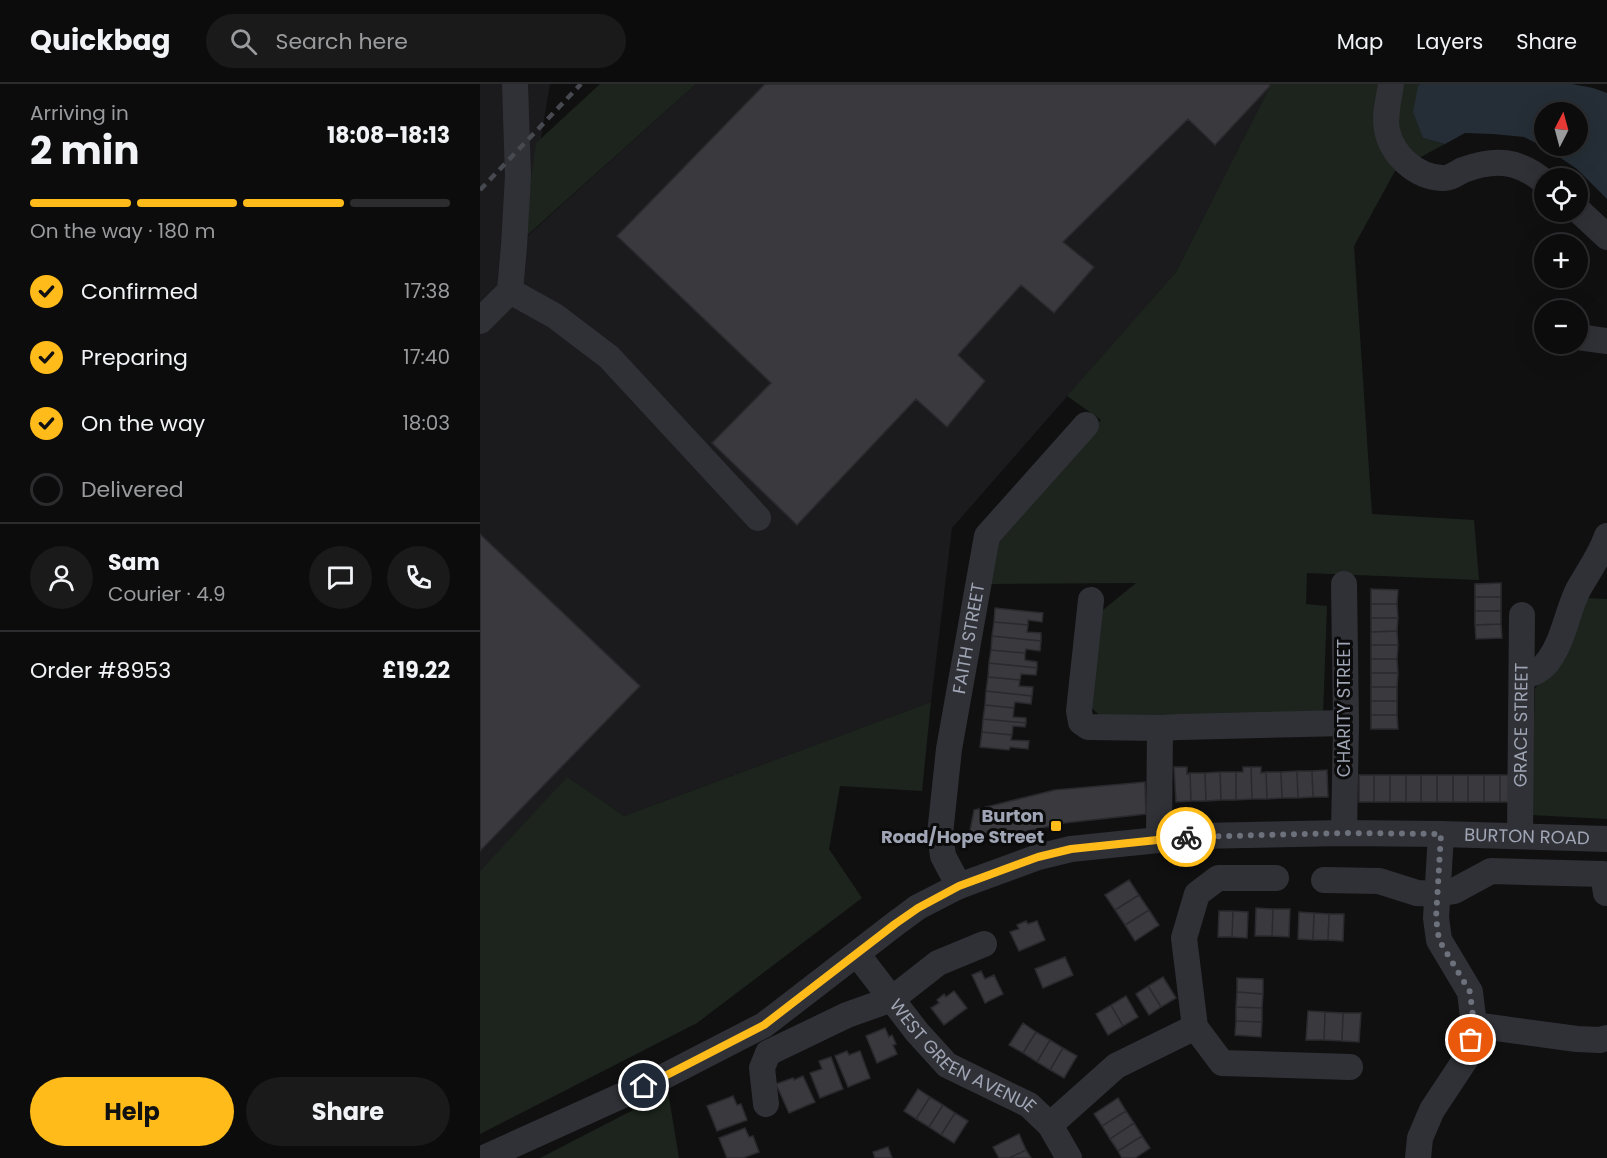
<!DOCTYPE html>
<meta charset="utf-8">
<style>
:root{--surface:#0c0c0d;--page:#1a1a1b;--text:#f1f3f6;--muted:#9a9b9d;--line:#2c2c2e;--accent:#ffbb1a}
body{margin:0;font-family:Poppins,sans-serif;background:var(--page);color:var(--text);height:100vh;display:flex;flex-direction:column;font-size:22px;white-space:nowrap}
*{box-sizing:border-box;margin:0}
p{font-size:20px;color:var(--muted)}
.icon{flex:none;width:33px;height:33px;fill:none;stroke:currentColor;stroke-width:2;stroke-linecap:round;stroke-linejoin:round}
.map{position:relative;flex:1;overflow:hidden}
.side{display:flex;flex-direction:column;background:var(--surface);width:480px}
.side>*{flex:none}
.needle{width:39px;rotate:6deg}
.fabs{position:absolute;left:1054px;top:18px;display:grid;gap:12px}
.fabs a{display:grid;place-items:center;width:54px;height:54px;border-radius:50%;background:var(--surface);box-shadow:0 6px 24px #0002,0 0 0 2px var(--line);font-size:30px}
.pin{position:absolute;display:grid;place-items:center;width:51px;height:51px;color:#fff;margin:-26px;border:3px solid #fff;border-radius:50%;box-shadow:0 2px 6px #0007}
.courier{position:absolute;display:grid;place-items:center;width:60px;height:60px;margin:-30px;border:4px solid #ffbb1a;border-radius:50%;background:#fff;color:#222;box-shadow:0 2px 8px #0007}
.head em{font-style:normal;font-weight:700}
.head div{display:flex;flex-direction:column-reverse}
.head{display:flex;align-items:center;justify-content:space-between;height:102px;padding:0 30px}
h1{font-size:39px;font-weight:700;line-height:45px}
.bar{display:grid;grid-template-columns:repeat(4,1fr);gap:9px 6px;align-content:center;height:72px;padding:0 30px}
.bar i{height:8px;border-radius:4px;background:var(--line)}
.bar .current{background:var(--accent)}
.bar p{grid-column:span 4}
.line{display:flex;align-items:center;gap:15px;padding:0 30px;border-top:2px solid var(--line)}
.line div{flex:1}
.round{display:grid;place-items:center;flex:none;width:63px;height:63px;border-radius:32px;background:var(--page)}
ol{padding:0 30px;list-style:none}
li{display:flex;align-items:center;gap:18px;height:66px}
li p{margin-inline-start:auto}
li .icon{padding:6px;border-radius:50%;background:var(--accent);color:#111;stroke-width:4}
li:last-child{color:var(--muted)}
li i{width:33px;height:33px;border:3px solid var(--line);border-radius:50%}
.primary-button{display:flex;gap:12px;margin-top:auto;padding:12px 30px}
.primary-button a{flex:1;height:69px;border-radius:36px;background:var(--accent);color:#111;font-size:24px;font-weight:700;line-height:69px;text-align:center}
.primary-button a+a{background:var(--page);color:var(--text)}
header{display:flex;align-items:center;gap:36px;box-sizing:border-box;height:84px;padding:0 30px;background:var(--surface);border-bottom:2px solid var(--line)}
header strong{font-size:28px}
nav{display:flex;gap:33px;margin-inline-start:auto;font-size:21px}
.search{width:420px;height:54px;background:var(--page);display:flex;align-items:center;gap:15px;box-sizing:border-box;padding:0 21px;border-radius:33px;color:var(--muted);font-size:22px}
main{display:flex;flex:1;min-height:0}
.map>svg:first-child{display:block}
.built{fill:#1b1b1e}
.green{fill:#1c241d}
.water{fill:#252e36;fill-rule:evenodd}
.building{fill:#39393e;stroke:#2a292d;stroke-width:1.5}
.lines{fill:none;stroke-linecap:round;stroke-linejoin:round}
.minor{stroke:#303136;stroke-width:26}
.rail{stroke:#474950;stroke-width:4.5;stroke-dasharray:8 6;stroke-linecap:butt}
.done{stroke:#6d717b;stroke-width:6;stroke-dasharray:0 10.8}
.route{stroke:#ffbb1a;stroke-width:8}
.poi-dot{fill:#ffbb1a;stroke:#0b0b0c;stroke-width:2}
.labels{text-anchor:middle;stroke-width:6;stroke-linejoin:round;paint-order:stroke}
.street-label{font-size:18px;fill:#9fa5b4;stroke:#0b0b0c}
.poi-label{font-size:18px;font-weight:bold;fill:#9fa5b4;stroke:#0b0b0c;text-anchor:end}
</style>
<header>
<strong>Quickbag</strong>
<div class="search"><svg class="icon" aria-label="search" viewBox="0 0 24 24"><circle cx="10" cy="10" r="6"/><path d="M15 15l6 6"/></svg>Search here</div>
<nav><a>Map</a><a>Layers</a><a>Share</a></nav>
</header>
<main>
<section class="side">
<div class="head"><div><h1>2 min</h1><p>Arriving in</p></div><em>18:08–18:13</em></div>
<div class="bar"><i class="current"></i><i class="current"></i><i class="current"></i><i></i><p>On the way · 180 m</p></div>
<ol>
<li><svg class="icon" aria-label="check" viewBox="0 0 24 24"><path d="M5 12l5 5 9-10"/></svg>Confirmed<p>17:38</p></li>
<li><svg class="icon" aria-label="check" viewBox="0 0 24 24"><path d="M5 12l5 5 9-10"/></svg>Preparing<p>17:40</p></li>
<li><svg class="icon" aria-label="check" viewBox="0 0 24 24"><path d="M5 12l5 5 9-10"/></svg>On the way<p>18:03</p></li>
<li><i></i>Delivered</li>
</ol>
<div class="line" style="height:108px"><a class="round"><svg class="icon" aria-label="person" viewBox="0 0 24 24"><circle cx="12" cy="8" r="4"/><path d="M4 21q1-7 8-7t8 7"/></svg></a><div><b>Sam</b><p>Courier · 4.9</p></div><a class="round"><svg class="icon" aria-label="chat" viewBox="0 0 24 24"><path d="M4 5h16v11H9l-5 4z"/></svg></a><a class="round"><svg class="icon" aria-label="phone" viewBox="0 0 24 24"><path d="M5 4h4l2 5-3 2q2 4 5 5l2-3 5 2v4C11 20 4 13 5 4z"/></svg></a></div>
<div class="line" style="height:78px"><div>Order #8953</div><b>£19.22</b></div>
<div class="primary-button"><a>Help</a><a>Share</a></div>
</section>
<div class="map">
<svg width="1127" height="1074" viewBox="0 0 1127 1074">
<rect width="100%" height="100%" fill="#101011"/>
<path class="built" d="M0,0H70L44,155L216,0H791L696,188L472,444L451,618L144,732L87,694L0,787Z"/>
<path class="green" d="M120,0H216L43,155L56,59Z
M791,0H940L938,3L943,54L965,60L915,87L874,162L892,430L994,436L999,496L827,489L826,520L847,522L843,632L622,634L609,621L618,530L656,499L510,500L516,453L621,336L587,312L696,188Z
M1107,514L1127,515V735L1051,731L1055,605Z
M451,618L442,707L360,702L349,765L382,814L217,939L0,1050V787L87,693L144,732Z
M188,1008L199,1074H60Z"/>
<path class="water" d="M940,0H1092L1113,4L1127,9V115L1097,85L1066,64L1044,53L1013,50L985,49L965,60L943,54L933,28L938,2ZM1065,28H1098V62H1065Z"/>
<path class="building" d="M285,0H789L790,2L735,61L708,35L583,158L614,183L574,229L541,201L478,271L505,297L467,343L436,315L317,441L232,359L291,299L137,152Z
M0,450L160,602L0,767Z
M1021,499V513H995V500Z
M891,505L918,506L917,520H891Z
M995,513H1021V527H995Z
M891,520H917L918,534H891Z
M515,524L563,529L562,538L548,536V541L514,538Z
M995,527H1021V540L995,541Z
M891,534H918L917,547L891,548Z
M514,538L548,541L547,548L561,549V557L512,552Z
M1021,540L1022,554L996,555L995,541Z
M917,547L918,561H891V548Z
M512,552L561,557L560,567L546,565L545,569L511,566Z
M891,561H918L917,575H891Z
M511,566L545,569V576L557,578V584L509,579Z
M891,575H917L918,589H891Z
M509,579L557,584L556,591L541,590L540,596L508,593Z
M891,589H918L917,603H891Z
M508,593L540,596L539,602L553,603L552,612L506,607Z
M891,603H917V617H891Z
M506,607L552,612L551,620L535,618L534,624L505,621Z
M891,617H917V631H891Z
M505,621L534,624L533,633L546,634V639L503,635Z
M891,631H917L918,645H891Z
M503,635L546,639L545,643L533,642L532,651L502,648Z
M502,648L532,651L531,656L549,657L548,665L530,663L529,666L500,663Z
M694,683H707V690L710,689L711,717L696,718Z
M763,683H771L772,715L756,716V688H763Z
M771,683H781V689L786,688L787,715H772Z
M847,686L848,713H833L832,687Z
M817,687H832L833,713L818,714Z
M817,687L818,714H802L801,688Z
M740,688H756V716H741Z
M740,688L741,716L726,717L725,689Z
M786,688H801L802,714L787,715Z
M710,689H725L726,717H711Z
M879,691H894V718H879Z
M894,691H910V718H894Z
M910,691H926V718H910Z
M926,691H941V718H926Z
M941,691H957V718H941Z
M957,691H973V718H957Z
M973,691H988V718H973Z
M988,691H1004V718H988Z
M1004,691H1020V718H1004Z
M1020,691H1035V718H1020Z
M665,698L666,730L584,739L494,759L489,752L494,726L575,706Z
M649,796L659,811L635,826L625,811Z
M659,811L669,826L645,841L635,826Z
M776,824L793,825L792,852H775Z
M793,825H810L809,853L792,852Z
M669,826L679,841L655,857L645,841Z
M739,827H753L752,853H738Z
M753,827L768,828L767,854L752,853Z
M819,828L834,829L833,856L818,855Z
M834,829L849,830L848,856H833Z
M849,830H864L863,857L848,856Z
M546,837L548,840L557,837L565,856L539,867L530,848L539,845L537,841Z
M585,873L593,891L563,904L555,885Z
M501,887L505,895L514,891L523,910L505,919L492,891Z
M683,893L696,914L681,923L668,902Z
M757,894L783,895V910L757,908Z
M668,902L681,923L669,931L656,910Z
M474,907L487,924L464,941L451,924L459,919L457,916L464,910L466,913Z
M757,908L783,910L782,924L756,923Z
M646,912L658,933L643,942L631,921Z
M631,921L643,942L628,951L616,930Z
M756,923L782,924V938L756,937Z
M828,927L845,928L844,956H826Z
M845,928L863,929L862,957L844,956Z
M863,929H881L879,958L862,957Z
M756,937L782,938L781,953L755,951Z
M543,939L556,948L543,969L529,961Z
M405,944L409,953L412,951L416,960L413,961L417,970L397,979L386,952Z
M556,948L570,956L557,978L543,969Z
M570,956L583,964L570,986L557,978Z
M583,964L597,972L584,994L570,986Z
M367,967L369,971L380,967L390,994L368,1003L355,972Z
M351,973L363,1005L340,1014L330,989L342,985L339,977Z
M323,992L335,1018L309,1029L296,1000L313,994L314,996Z
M438,1005L450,1013L436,1035L424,1027Z
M253,1012L257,1021L261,1020L267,1036L237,1047L227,1022Z
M450,1013L463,1021L449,1043L436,1035Z
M638,1014L646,1027L622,1042L614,1030Z
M463,1021L475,1029L461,1051L449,1043Z
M646,1027L654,1039L630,1055L622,1042Z
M475,1029L488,1037L474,1059L461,1051Z
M654,1039L662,1052L638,1067L630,1055Z
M265,1044L269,1053L273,1052L279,1068L263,1074H247L239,1054Z
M539,1050L546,1066L529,1074H519L513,1063Z
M662,1052L670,1064L655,1074H642L638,1067Z
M408,1063L412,1074H395L393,1068Z
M546,1066L551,1074H529Z"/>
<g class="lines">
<g class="minor">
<path d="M911,0C909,15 904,31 907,46C912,71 936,93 962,94C969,95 977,89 983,86C1016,74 1038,76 1065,98"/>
<path d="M1098,126L1127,153"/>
<path d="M30,207L75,232L129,273L278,434"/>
<path d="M0,237L30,207L34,162L38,92L35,0"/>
<path d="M1098,253L1127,257"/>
<path d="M611,516L599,627L601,638L608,643L680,644L700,643L866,639"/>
<path d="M1042,592C1054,590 1062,586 1069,576C1084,555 1087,528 1098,506C1108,488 1120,472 1127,452"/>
<path d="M864,749L866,639L864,500"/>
<path id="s1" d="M1040,752L1042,531"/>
<path d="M679,755L680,644"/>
<path d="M796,794H738L717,810L704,854L715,943L742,979L870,983"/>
<path d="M844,796L899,797L937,809L957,810L974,807L1011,787L1123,790L1126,809"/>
<path id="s2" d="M479,802L463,772L460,750L469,665L507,452L606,341"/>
<path id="s3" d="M377,870L437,948L467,981L549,1021L570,1041L589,1074"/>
<path d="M994,941L1097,955L1120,956L1127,954"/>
<path d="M286,1020L282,984L288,969L367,931L412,915L458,879L504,860"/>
<path d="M570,1041L636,982L715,943"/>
<path id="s4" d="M4,1074L183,993L284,941L415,840L438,823L479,802L558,773L591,765L717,752L864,749L961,750L1127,755"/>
<path d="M938,1074L940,1054L952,1026L989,970L994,941L990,908L959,856L956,834L961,750"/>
</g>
<path class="rail" d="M0,106L101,0"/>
</g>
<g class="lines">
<path class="done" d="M706,753L864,749L961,750L956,834L959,856L990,908L994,941L991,956"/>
<path class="route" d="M164,1002L183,993L284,941L415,840L438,824L479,802L558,773L591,765L706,753"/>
</g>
<rect class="poi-dot" x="570" y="736" width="12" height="12" rx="3"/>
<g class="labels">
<g class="street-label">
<text dy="6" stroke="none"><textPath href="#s2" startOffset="254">FAITH STREET</textPath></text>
<text transform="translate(864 624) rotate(-90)" y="6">CHARITY STREET</text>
<text dy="6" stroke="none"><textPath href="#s1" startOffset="111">GRACE STREET</textPath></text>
<text dy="6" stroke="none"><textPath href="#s4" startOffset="1125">BURTON ROAD</textPath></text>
<text dy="6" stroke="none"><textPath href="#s3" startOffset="150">WEST GREEN AVENUE</textPath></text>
</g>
<g class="poi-label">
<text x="564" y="738">Burton<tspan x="564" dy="21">Road/Hope Street</tspan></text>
</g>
</g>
</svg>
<div class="fabs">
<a><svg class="needle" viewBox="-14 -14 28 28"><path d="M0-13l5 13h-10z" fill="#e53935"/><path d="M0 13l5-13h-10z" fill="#9a9b9d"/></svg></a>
<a><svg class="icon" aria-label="locate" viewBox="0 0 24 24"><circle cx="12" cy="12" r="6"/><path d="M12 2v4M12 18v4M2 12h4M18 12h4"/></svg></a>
<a>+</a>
<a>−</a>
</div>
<div class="pin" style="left:991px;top:956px;background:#ea580c"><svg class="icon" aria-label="bag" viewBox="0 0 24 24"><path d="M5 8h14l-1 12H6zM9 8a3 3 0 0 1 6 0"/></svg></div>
<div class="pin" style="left:164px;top:1002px;background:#1f2937"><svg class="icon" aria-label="home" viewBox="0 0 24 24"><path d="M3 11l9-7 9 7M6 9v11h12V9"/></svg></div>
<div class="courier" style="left:706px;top:753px"><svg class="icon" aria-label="bike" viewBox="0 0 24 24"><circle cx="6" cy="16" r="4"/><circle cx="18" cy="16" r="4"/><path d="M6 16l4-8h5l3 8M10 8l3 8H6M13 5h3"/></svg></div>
</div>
</main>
